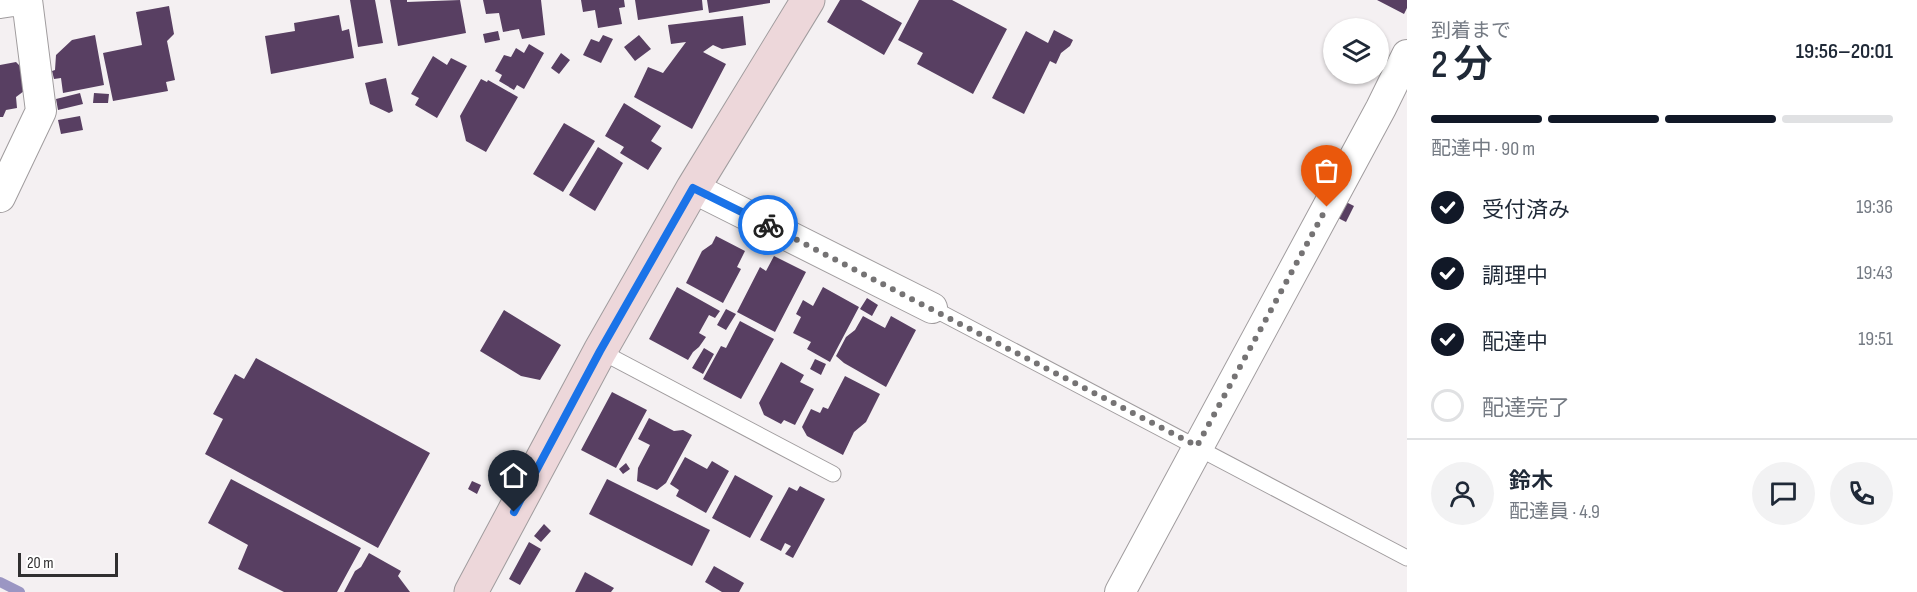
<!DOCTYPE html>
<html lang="ja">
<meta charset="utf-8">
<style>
:root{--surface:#fff;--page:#f2f2f3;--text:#1f2937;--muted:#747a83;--line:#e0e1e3;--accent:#111827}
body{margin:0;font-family:"Sofia Sans Condensed","Noto Sans JP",sans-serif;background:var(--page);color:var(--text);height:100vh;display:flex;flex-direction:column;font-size:22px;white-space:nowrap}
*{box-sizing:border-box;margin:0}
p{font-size:20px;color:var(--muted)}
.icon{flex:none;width:33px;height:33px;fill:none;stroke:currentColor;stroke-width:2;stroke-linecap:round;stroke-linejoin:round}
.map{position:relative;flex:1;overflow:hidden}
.side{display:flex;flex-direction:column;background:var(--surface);width:510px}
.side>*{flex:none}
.fabs{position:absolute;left:1323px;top:18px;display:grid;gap:12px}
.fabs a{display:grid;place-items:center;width:66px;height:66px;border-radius:50%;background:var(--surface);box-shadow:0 2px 4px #0004;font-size:30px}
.scale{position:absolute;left:18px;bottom:15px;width:100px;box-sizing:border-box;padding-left:6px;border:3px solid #302f30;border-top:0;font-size:16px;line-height:21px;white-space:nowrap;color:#302f30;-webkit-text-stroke:4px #fff;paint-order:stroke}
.pin{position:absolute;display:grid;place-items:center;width:51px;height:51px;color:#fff;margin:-62px -26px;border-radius:50% 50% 50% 0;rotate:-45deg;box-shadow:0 0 6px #0007}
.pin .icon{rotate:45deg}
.courier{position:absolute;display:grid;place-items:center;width:60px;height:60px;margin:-30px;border:4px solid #1a73e8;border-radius:50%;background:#fff;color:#222;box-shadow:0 2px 8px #0007}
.head em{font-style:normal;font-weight:600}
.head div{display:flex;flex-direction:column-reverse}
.head{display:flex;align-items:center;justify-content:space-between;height:102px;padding:0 24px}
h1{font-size:39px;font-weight:600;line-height:45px}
.bar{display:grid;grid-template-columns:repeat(4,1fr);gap:9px 6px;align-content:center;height:72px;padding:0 24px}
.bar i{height:8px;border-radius:4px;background:var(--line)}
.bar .active{background:var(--accent)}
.bar p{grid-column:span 4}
.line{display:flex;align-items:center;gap:15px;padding:0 24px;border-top:2px solid var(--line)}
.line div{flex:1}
.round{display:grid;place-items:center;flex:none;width:63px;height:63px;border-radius:32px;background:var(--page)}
ol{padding:0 24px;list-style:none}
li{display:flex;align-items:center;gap:18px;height:66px}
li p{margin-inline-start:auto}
li .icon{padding:6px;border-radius:50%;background:var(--accent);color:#fff;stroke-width:4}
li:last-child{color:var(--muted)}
li i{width:33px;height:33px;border:3px solid var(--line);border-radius:50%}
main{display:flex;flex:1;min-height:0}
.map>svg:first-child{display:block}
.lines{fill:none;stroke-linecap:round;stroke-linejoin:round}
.stream{stroke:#9b96c3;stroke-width:10}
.building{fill:#583f62}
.lane-casing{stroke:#a09c9e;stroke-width:17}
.street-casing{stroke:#a09c9e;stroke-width:32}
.secondary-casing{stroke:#a09c9e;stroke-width:35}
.lane{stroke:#fff;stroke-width:15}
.street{stroke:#fff;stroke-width:30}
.secondary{stroke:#edd7da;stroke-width:33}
.done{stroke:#757374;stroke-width:6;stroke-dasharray:0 10.8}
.route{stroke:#1a73e8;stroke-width:8}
</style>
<main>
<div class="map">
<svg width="1407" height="592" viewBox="0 0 1407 592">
<rect width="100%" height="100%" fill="#f4f0f2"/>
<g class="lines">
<path class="stream" d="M0,582L20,592"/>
</g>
<path class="building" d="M350,0H375L383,43L358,47Z
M390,0H407V2L460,0L466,33L398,46Z
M483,0H541L545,35L522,39L519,29L503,32L499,13L486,14Z
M581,0H624L625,7L619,8L622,24L598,28L595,10L583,12Z
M635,0H702L703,10L638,20Z
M707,0H770V3L709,13Z
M840,0H861L902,23L884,55L827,22Z
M919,0H952L1007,29L973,94L917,64L923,53L898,40Z
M1377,0H1407V8L1404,14Z
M169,6L174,34L167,41L175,80L166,82L168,91L113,101L103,53L142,45L136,12Z
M339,15L342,31L349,29L354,58L271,74L265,36L295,31L294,23Z
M743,16L746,45L722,49L713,45L703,52L726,64L692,129L634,97L648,67L663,73L686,42L671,44L668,25Z
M1054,30L1073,40L1070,46L1061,53L1056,64L1050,61L1024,114L992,98L1026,31L1048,43Z
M498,31L500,40L485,43L483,34Z
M95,35L104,85L63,93L61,78L54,79L52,71L55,70L56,55L72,40Z
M603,35L613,39L601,63L583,55L591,39L599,42Z
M639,35L651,49L635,61L624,47Z
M529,44L544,53L524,89L517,85L514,90L499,81L502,75L495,71L504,55L511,57L516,48L524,53Z
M561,53L570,60L559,74L551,68Z
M433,56L447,65L451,58L467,66L437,118L415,105L419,98L411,94Z
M16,62L22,68L24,91L16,97L17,108L6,110L3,117H0V65Z
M386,78L393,111L389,113L370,104L365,83Z
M481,79L487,82L488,80L518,97L486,152L466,141L460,116Z
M80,93L83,104L58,110L56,99Z
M94,93L109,94L108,103H93Z
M624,103L661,126L651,141L662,148L648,170L620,153L624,147L605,136Z
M80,116L83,130L61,134L58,120Z
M564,123L595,141L563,192L533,174Z
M598,147L623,163L595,211L569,195Z
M1338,198L1354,206L1346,222L1330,214Z
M716,236L745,251L737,267L741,269L723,303L686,283L702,251L712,244Z
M774,256L806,272L775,332L737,312L760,267L766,271Z
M677,287L720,311L715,318L709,315L699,333L706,337L699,347L693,352L688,360L649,339Z
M823,287L859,307L830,362L807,349L811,342L793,333L801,317L796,314L803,300L813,306Z
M867,298L878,305L872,316L860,309Z
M726,309L736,314L726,330L717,325Z
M504,310L561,345L540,380L521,376L480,351Z
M863,316L885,328L891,316L916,330L886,387L844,363L836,356L846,337L855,330Z
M740,321L774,339L741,399L703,379L721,346L726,348Z
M704,348L714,354L703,374L692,368Z
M256,358L430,453L378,548L205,454L223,419L213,414L235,374L244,379Z
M815,359L826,364L821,375L810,369Z
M781,362L804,375L800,382L814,389L795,425L784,420L781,424L764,415L759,403Z
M845,376L880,394L866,422L854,432L843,455L807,436L802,427L811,409L820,413L823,407L828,409Z
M612,392L647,410L616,468L581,450Z
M649,418L674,431L683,430L692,435L666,483L657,490L637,481L638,468L650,445L638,439Z
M685,457L707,469L712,461L729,471L706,513L676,496L679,490L670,484Z
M626,463L630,469L623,474L619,469Z
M735,475L773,496L750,538L712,518Z
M231,479L361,548L337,592H284L238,569L248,545L208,523Z
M607,479L710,530L692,566L589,514Z
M472,481L481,485L477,494L468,489Z
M800,486L825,499L793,558L785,554L791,546L785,543L781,551L760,540L789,487L797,491Z
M544,524L551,531L541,542L534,536Z
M529,542L541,549L520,585L509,579Z
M369,553L401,571L398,576L410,592H344L355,571L361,567Z
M714,566L744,583L739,592H722L705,582Z
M585,572L614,588L611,592H575Z"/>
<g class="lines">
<g class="lane-casing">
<path id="lane" d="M932,308L1407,558
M600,351L833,474"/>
</g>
<g class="street-casing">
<path id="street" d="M0,3L20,0
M693,188L932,308
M0,197L41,111L27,0
M1120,592L1381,108L1407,55"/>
</g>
<g class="secondary-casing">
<path id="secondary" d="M471,592L600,351L693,188L808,0"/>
</g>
<use href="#lane" class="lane"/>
<use href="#street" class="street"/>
<use href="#secondary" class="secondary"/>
</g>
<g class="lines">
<path class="done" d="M768,225L1197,446L1327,207"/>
<path class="route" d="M514,512L600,351L693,188L768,225"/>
</g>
</svg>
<div class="fabs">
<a><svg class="icon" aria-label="layers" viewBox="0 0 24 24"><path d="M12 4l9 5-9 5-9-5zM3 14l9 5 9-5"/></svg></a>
</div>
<div class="scale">20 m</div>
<div class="pin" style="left:1327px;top:207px;background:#ea580c"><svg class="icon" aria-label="bag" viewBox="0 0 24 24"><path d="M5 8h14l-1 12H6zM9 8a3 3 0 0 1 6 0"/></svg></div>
<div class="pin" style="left:514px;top:512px;background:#1f2937"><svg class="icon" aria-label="home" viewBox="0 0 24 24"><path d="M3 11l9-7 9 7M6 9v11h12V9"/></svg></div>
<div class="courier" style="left:768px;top:225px"><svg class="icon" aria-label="bike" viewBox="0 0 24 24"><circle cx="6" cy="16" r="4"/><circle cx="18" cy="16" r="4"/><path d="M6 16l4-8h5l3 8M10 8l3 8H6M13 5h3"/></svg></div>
</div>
<section class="side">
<div class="head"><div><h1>2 分</h1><p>到着まで</p></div><em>19:56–20:01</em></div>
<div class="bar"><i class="active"></i><i class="active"></i><i class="active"></i><i></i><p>配達中 · 90 m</p></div>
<ol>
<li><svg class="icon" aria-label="check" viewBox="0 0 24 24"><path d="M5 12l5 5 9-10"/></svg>受付済み<p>19:36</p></li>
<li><svg class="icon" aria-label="check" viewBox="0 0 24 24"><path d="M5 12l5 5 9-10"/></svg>調理中<p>19:43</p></li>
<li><svg class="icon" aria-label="check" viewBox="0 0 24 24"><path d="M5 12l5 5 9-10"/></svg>配達中<p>19:51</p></li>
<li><i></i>配達完了</li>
</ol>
<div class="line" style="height:108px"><a class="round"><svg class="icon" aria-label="person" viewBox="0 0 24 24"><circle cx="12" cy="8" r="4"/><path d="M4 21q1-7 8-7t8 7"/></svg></a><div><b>鈴木</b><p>配達員 · 4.9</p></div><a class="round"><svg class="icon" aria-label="chat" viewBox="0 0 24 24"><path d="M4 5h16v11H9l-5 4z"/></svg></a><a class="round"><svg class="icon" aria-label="phone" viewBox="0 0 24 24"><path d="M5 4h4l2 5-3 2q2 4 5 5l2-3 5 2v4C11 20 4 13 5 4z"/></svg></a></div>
</section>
</main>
